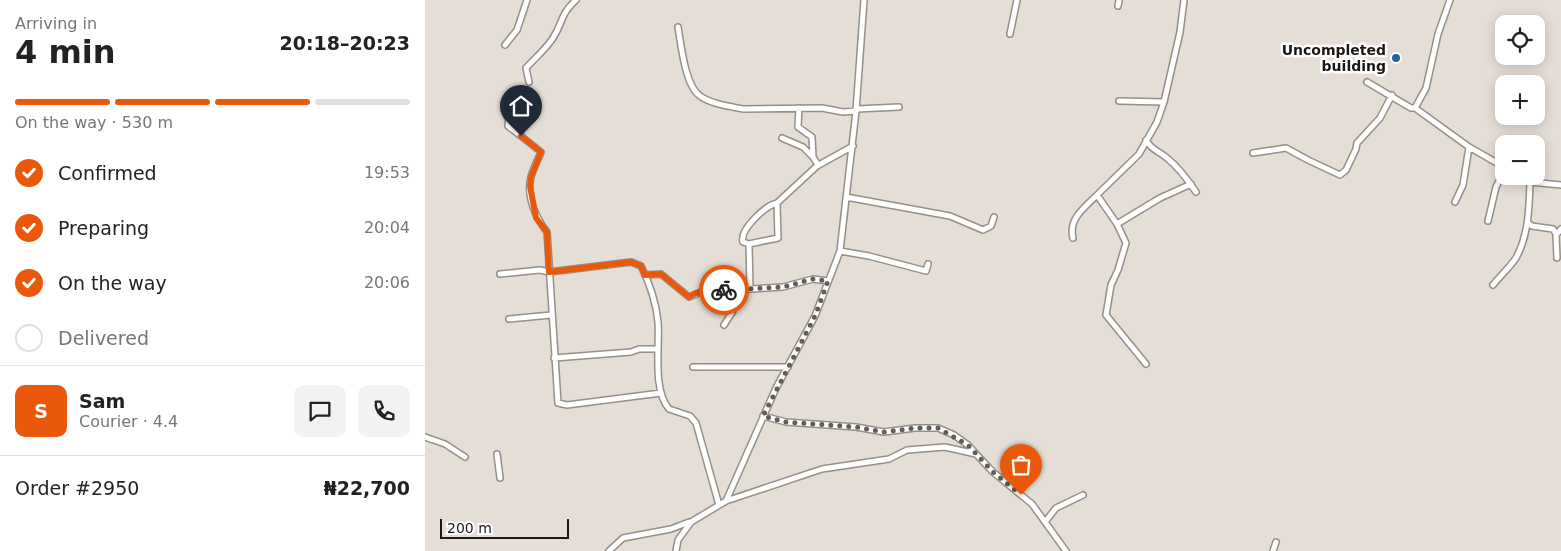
<!DOCTYPE html>
<meta charset="utf-8">
<style>
:root{--surface:#fff;--page:#f2f2f2;--text:#222;--muted:#767676;--line:#e0e0e0;--accent:#ea580c}
body{margin:0;font-family:"DejaVu Sans",sans-serif;background:var(--page);color:var(--text);height:100vh;display:flex;flex-direction:column;font-size:19px;white-space:nowrap}
*{box-sizing:border-box;margin:0}
p{font-size:16px;color:var(--muted)}
.icon{flex:none;width:28px;height:28px;fill:none;stroke:currentColor;stroke-width:2;stroke-linecap:round;stroke-linejoin:round}
.map{position:relative;flex:1;overflow:hidden}
.sheet{display:flex;flex-direction:column;background:var(--surface);width:425px}
.sheet>*{flex:none}
.buttons{position:absolute;left:1070px;top:15px;display:grid;gap:10px}
.buttons a{display:grid;place-items:center;width:50px;height:50px;border-radius:10px;background:var(--surface);box-shadow:0 2px 12px #0003;font-size:25px}
.scale{position:absolute;left:15px;bottom:12px;width:129px;box-sizing:border-box;padding-left:5px;border:2px solid #1a1715;border-top:0;font-size:14px;line-height:18px;white-space:nowrap;color:#1a1715;-webkit-text-stroke:4px #fff;paint-order:stroke}
.pin{position:absolute;display:grid;place-items:center;width:42px;height:42px;color:#fff;margin:-51px -21px;border-radius:50% 50% 50% 0;rotate:-45deg;box-shadow:0 0 5px #0007}
.pin .icon{rotate:45deg}
.courier{position:absolute;display:grid;place-items:center;width:50px;height:50px;margin:-25px;border:4px solid #ea580c;border-radius:50%;background:#fff;color:#222;box-shadow:0 1px 6px #0007}
.head em{font-style:normal;font-weight:700}
.head div{display:flex;flex-direction:column-reverse}
.head{display:flex;align-items:center;justify-content:space-between;height:85px;padding:0 15px}
h1{font-size:32px;font-weight:700;line-height:38px}
.bar{display:grid;grid-template-columns:repeat(4,1fr);gap:8px 5px;align-content:center;height:60px;padding:0 15px}
.bar i{height:6px;border-radius:4px;background:var(--line)}
.bar .on{background:var(--accent)}
.bar p{grid-column:span 4}
.line{display:flex;align-items:center;gap:12px;padding:0 15px;border-top:1px solid var(--line)}
.line div{flex:1}
.round{display:grid;place-items:center;flex:none;width:52px;height:52px;border-radius:10px;background:var(--page)}
ol{padding:0 15px;list-style:none}
li{display:flex;align-items:center;gap:15px;height:55px}
li p{margin-inline-start:auto}
li .icon{padding:5px;border-radius:50%;background:var(--accent);color:#fff;stroke-width:4}
li:last-child{color:var(--muted)}
li i{width:28px;height:28px;border:2px solid var(--line);border-radius:50%}
main{display:flex;flex:1;min-height:0}
.map>svg:first-child{display:block}
.lines{fill:none;stroke-linecap:round;stroke-linejoin:round}
.minor-casing{stroke:#958f87;stroke-width:8}
.minor{stroke:#fff;stroke-width:5}
.done{stroke:#615d59;stroke-width:5;stroke-dasharray:0 9}
.route{stroke:#ea580c;stroke-width:6}
.poi-dot{fill:#28639a;stroke:#fff;stroke-width:2}
.labels{text-anchor:middle;stroke-width:5;stroke-linejoin:round;paint-order:stroke}
.poi-label{font-size:14px;font-weight:bold;fill:#1a1715;stroke:#fff;text-anchor:end}
</style>
<main>
<section class="sheet">
<div class="head"><div><h1>4 min</h1><p>Arriving in</p></div><em>20:18–20:23</em></div>
<div class="bar"><i class="on"></i><i class="on"></i><i class="on"></i><i></i><p>On the way · 530 m</p></div>
<ol>
<li><svg class="icon" aria-label="check" viewBox="0 0 24 24"><path d="M5 12l5 5 9-10"/></svg>Confirmed<p>19:53</p></li>
<li><svg class="icon" aria-label="check" viewBox="0 0 24 24"><path d="M5 12l5 5 9-10"/></svg>Preparing<p>20:04</p></li>
<li><svg class="icon" aria-label="check" viewBox="0 0 24 24"><path d="M5 12l5 5 9-10"/></svg>On the way<p>20:06</p></li>
<li><i></i>Delivered</li>
</ol>
<div class="line" style="height:90px"><b class="round" style="background:var(--accent);color:#fff">S</b><div><b>Sam</b><p>Courier · 4.4</p></div><a class="round"><svg class="icon" aria-label="chat" viewBox="0 0 24 24"><path d="M4 5h16v11H9l-5 4z"/></svg></a><a class="round"><svg class="icon" aria-label="phone" viewBox="0 0 24 24"><path d="M5 4h4l2 5-3 2q2 4 5 5l2-3 5 2v4C11 20 4 13 5 4z"/></svg></a></div>
<div class="line" style="height:65px"><div>Order #2950</div><b>₦22,700</b></div>
</section>
<div class="map">
<svg width="1136" height="551" viewBox="0 0 1136 551">
<rect width="100%" height="100%" fill="#e5ded6"/>
<g class="lines">
<g class="minor-casing">
<path id="minor" d="M1025,0L1013,34L1001,88L990,108L1044,147L1079,167
M693,6L694,0
M253,27C256,44 260,86 275,96C286,104 306,107 319,109L397,108L418,112L431,111
M585,34L592,0
M80,45L92,30L102,0
M104,82L101,68C110,58 121,49 128,38C139,21 134,16 151,0
M942,82L986,108H990
M86,100L83,126L96,136
M694,101L739,102
M374,108L373,127L387,137L388,157L393,165
M431,108L432,109L474,107
M111,114L89,103L96,136L116,152C113,160 108,169 106,177C101,197 111,218 122,232L133,403L142,405L236,393
M357,138L378,147L388,157
M721,140C726,150 734,151 742,158C753,167 763,180 771,192
M828,153L861,148L883,160L915,175L921,170L931,149L932,143L955,118L967,95
M1094,176L1105,182L1136,185
M421,197L525,216L558,230L566,226L569,217
M1030,202L1038,185L1044,147
M1063,221L1071,187L1079,171
M1103,223L1107,226L1128,229L1131,234
M692,224L735,198L766,184
M648,238C643,219 660,207 672,195
M324,244L353,238L352,203
M415,251L444,256L501,271L503,264
M1132,258L1131,235L1136,229
M75,274L115,270L124,272L206,262L216,266C225,284 231,302 233,322C235,346 227,389 244,409L265,416L271,423L294,505
M220,275L236,274L264,297L276,292L358,287L388,279L403,281
M1068,285C1075,276 1085,267 1091,258C1104,234 1104,208 1105,182
M325,288L324,244L318,242C314,230 341,205 352,203L392,166L428,146
M84,319L126,315
M299,325L308,311L303,290
M129,358L206,352L214,349H232
M721,364L681,315L686,285L693,270L701,243L692,224L672,195L714,154L732,122L739,102L755,32L759,0
M268,367H363
M338,416L361,422L431,427L459,432L490,428H513L529,435L543,445L551,454
M0,437L20,444L40,457
M72,454L75,478
M301,501L397,469L464,459L482,450L520,447L551,454L568,472L607,504L641,551
M620,522L631,508L658,495
M184,551L198,538L246,529L264,522
M251,551L253,540L266,522L301,501L351,388L390,316L415,251L431,111L439,0
M848,551L851,542"/>
</g>
<use href="#minor" class="minor"/>
</g>
<g class="lines">
<path class="done" d="M299,290L358,287L388,279L403,281L390,316L338,416L360,422L431,427L459,432L490,428H513L543,445L568,472L596,495"/>
<path class="route" d="M96,136L116,152L106,177L105,186L111,218L122,232L124,272L206,262L216,266L220,275L236,274L264,297L271,293L299,290"/>
</g>
<circle class="poi-dot" cx="971" cy="58" r="5"/>
<g class="labels">
<g class="poi-label">
<text x="961" y="55">Uncompleted<tspan x="961" dy="16">building</tspan></text>
</g>
</g>
</svg>
<div class="buttons">
<a><svg class="icon" aria-label="locate" viewBox="0 0 24 24"><circle cx="12" cy="12" r="6"/><path d="M12 2v4M12 18v4M2 12h4M18 12h4"/></svg></a>
<a>+</a>
<a>−</a>
</div>
<div class="scale">200 m</div>
<div class="pin" style="left:596px;top:495px;background:#ea580c"><svg class="icon" aria-label="bag" viewBox="0 0 24 24"><path d="M5 8h14l-1 12H6zM9 8a3 3 0 0 1 6 0"/></svg></div>
<div class="pin" style="left:96px;top:136px;background:#1f2937"><svg class="icon" aria-label="home" viewBox="0 0 24 24"><path d="M3 11l9-7 9 7M6 9v11h12V9"/></svg></div>
<div class="courier" style="left:299px;top:290px"><svg class="icon" aria-label="bike" viewBox="0 0 24 24"><circle cx="6" cy="16" r="4"/><circle cx="18" cy="16" r="4"/><path d="M6 16l4-8h5l3 8M10 8l3 8H6M13 5h3"/></svg></div>
</div>
</main>
